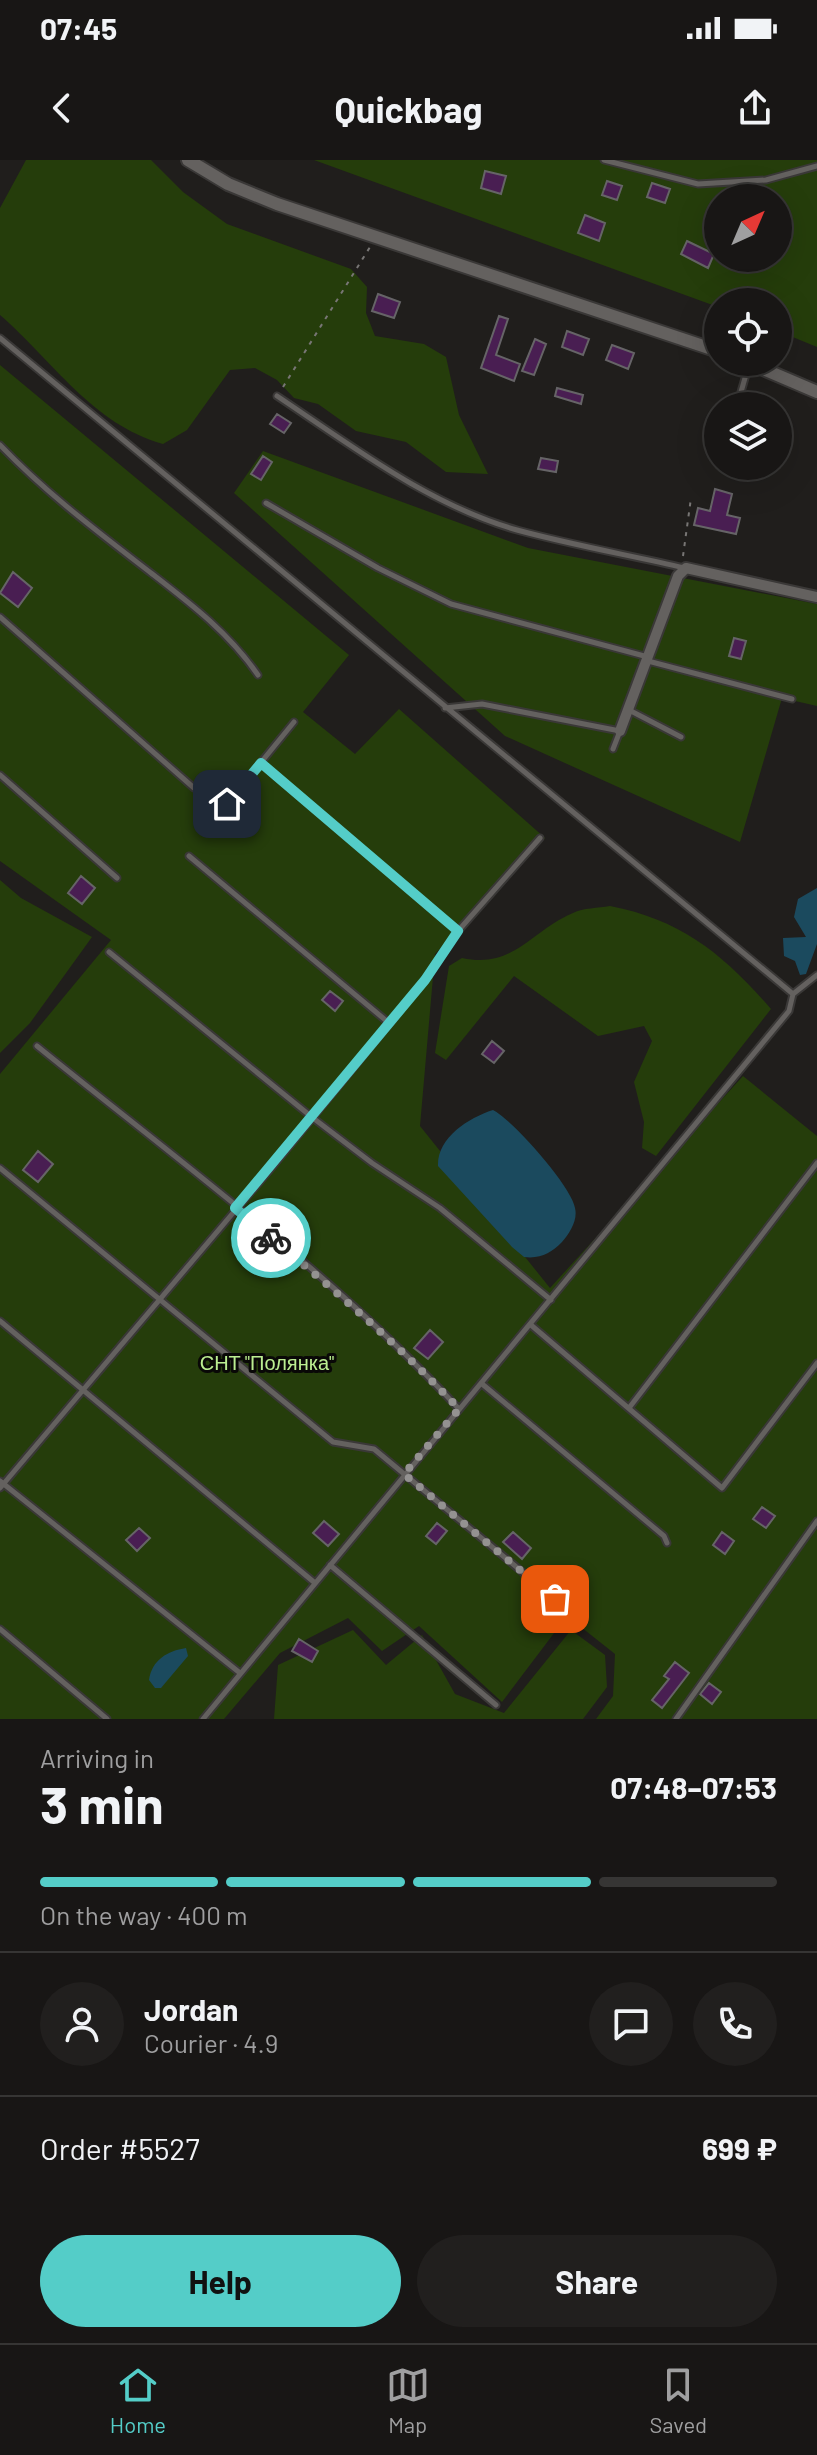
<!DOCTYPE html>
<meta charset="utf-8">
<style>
:root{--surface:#181615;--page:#211f1e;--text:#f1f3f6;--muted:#9f9fa0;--line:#363534;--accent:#54cdc8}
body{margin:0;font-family:Barlow,sans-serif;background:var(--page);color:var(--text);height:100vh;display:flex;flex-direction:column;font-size:30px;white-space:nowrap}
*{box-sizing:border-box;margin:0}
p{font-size:26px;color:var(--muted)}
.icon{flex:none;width:44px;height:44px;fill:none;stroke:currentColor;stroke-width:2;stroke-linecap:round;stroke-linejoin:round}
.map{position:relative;height:1559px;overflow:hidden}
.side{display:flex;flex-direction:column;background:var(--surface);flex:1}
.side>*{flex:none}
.needle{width:52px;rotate:44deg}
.controls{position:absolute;left:704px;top:24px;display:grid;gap:16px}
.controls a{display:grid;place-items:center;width:88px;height:88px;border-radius:50%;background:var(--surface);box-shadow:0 8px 32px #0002,0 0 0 2px var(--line);font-size:40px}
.pin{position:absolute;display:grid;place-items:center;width:68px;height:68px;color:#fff;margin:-34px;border-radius:16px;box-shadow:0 4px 12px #0006}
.courier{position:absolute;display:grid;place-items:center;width:80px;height:80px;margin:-40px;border:6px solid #54cdc8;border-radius:50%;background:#fff;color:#222;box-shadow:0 2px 10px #0007}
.overview em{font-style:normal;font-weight:700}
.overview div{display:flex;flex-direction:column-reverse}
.overview{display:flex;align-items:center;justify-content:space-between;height:136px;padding:0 40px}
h1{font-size:52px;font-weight:700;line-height:60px}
.bar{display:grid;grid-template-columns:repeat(4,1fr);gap:12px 8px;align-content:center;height:96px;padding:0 40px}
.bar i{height:10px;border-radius:6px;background:var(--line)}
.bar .selected{background:var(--accent)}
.bar p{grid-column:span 4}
.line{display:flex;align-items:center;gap:20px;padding:0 40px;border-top:2px solid var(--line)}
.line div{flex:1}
.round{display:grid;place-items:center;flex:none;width:84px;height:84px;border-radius:42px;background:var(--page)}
.button{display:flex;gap:16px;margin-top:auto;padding:16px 40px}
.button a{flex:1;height:92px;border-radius:48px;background:var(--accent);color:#111;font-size:32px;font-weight:700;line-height:92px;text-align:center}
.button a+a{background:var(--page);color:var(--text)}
.status{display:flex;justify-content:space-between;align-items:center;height:56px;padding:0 40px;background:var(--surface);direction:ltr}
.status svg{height:22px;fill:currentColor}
header{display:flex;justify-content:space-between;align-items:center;height:104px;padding:0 40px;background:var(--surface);font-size:36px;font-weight:700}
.menu{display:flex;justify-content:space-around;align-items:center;height:112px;border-top:2px solid var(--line);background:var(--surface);font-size:22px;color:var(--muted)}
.menu a{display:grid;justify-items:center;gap:4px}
.menu .selected{color:var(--accent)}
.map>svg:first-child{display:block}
.green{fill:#253d0b;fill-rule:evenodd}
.water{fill:#1b4a5e}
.building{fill:#491e52;stroke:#666467;stroke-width:2}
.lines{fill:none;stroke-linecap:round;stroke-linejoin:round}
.service-casing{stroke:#3a3837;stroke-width:9}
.minor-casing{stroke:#3a3837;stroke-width:14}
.tertiary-casing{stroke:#3a3837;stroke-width:16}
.path{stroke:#787675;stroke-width:2;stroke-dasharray:4 6;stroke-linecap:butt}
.service{stroke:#64615f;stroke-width:5}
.minor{stroke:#64615f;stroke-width:10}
.tertiary{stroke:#64615f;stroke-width:12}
.done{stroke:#949291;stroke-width:8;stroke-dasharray:0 14.4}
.route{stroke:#54cdc8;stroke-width:10}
.labels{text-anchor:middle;stroke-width:6;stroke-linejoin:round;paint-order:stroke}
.park-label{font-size:20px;fill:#bbee91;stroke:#090807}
</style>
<div class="status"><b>07:45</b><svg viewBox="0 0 49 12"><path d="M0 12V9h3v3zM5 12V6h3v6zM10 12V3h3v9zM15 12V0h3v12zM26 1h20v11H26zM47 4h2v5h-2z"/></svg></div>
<header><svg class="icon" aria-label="back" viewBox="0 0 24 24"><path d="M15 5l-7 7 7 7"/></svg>Quickbag<svg class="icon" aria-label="share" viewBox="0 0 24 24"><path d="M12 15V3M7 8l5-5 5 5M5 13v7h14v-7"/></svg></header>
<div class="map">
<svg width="817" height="1559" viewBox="0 0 817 1559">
<rect width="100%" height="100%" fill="#201e1c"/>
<path class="green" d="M26,0H151L183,32L227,64L351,109L367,127L366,153L375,176L424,184L446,197L459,255L488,314L446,312L406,282L356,271L318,244L294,238L277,220L255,208L230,210L187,270L163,284C92,264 53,201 0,155V48Z
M314,0H817V187L778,171V142H718V147ZM718,38H778V98H718Z
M0,205L349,495L303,552L355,594L399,549L545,678L435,794L420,966L550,1128L743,916L817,976V1559H596L613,1536L615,1494L567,1456L502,1542L419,1466L382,1491L348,1458L280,1493L224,1559H0V914L111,780L0,701Z
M263,291L528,388L817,444V546L782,538L740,682L505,576L234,333Z
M0,720L21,738L92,777L30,863L0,893Z
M610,746C682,760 723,794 771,849L656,996L642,988L644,962L634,922L652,881L644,866L598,876L514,816L446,900L435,893L449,806L462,798C514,809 529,772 573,753C583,748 598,748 610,746Z
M353,1470L386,1505L422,1475L455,1534L504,1553L571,1470L605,1495L607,1527L583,1559H274L278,1505Z"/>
<path class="water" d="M817,728V784L806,814L800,815L795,801L784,796L783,778L806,777L794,757L798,739Z
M493,950C513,960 572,1027 575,1048C578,1060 570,1073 562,1082C551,1093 541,1099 524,1097L512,1087L438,1006C437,978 468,958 493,950Z
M186,1488L188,1496L161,1528H155L149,1520C152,1500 167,1491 186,1488Z"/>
<path class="building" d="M485,11L506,16L501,34L481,28Z
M607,21L622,26L617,40L602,35Z
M652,23L670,29L665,43L647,37Z
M585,55L605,63L599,81L578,73Z
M687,81L714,94L708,108L681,94Z
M378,134L400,142L394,158L372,151Z
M499,156L508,159L496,195L520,204L514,221L481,208Z
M567,171L589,179L583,195L562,187Z
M535,179L546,184L534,215L522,211Z
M612,185L634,193L628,209L606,200Z
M557,228L583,235L581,244L555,236Z
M277,254L291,263L284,273L270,264Z
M263,296L272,302L261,320L251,314Z
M541,298L558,301L556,312L538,309Z
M715,329L732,334L727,355L740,358L736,374L694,365L698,348L710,351Z
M13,412L32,428L18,447L0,433Z
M734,478L746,481L741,499L729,496Z
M81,716L95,728L82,744L68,733Z
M330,831L343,841L335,851L322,840Z
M492,881L504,891L494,903L482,894Z
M38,991L53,1004L38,1022L23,1010Z
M275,1087L287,1097L278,1107L266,1097Z
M430,1170L443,1182L428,1199L414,1188Z
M762,1347L775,1356L766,1368L753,1359Z
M324,1361L339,1374L328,1386L313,1373Z
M437,1363L447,1371L436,1384L426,1376Z
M139,1368L150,1378L137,1391L126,1380Z
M513,1372L531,1388L522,1399L503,1382Z
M722,1372L734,1381L725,1394L713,1385Z
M299,1479L318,1491L312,1502L292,1491Z
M675,1502L689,1513L662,1548L652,1540L669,1519L664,1516Z
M709,1523L721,1532L712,1544L700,1534Z"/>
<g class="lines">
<g class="service-casing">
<path id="service" d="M604,0L698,24L766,20L817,6
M0,178L793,834L789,851L203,1559
M277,236C352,286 429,345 517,370C572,385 629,395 685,408
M737,246L749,204
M0,285C46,333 98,372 151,413C191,444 229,473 258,515
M266,343L378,408L451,444L648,497
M0,457L194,628
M648,501L792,539
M445,548L482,544L620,571L613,589
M629,550L681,577
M261,603L458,771
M0,615L117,718
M227,644L294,562
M189,696L389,863
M109,792L313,958L372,1003L440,1048L551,1140
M793,834L817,815
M37,886C180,1002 334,1115 459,1249
M0,1008L333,1282L374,1289L555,1439
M0,1161L315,1423
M531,1165L722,1328L817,1203
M481,1223L664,1376L667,1383
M629,1248L817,1003
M0,1321L240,1513
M0,1328L272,1007L425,820L458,771L540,678
M330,1405L496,1545
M0,1469L107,1559
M676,1559L817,1361"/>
</g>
<g class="minor-casing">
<path id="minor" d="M620,571L678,416L686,408L817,437"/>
</g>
<g class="tertiary-casing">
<path id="tertiary" d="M188,0L228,24L277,44L718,191
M747,202L817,232"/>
</g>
<path class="path" d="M283,227L370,87
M683,396L691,338"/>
<use href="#service" class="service"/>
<use href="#minor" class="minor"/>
<use href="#tertiary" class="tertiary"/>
</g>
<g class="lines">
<path class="done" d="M271,1078C337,1132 401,1187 459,1249L404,1314L555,1439"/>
<path class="route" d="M227,644L261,603L458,771L425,820L235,1048L271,1078"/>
</g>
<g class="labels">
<g class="park-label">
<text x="267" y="1210">СНТ "Полянка"</text>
</g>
</g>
</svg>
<div class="controls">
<a><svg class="needle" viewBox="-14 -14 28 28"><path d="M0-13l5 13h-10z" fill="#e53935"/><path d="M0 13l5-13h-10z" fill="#9f9fa0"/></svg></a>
<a><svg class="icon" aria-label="locate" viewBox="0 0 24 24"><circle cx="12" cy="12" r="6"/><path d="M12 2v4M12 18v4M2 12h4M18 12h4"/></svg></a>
<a><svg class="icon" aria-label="layers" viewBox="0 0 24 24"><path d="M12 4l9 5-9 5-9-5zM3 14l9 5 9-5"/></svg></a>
</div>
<div class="pin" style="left:555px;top:1439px;background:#ea580c"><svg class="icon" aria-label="bag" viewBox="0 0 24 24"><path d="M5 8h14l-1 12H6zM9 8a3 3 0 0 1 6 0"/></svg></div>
<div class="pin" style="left:227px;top:644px;background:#1f2937"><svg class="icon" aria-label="home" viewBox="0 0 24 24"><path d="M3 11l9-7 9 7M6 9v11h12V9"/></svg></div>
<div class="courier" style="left:271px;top:1078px"><svg class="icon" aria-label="bike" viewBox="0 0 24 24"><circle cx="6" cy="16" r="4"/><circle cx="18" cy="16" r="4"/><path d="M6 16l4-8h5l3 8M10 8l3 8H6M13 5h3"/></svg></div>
</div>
<section class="side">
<div class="overview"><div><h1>3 min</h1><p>Arriving in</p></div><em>07:48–07:53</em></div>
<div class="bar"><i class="selected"></i><i class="selected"></i><i class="selected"></i><i></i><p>On the way · 400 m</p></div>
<div class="line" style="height:144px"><a class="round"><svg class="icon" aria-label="person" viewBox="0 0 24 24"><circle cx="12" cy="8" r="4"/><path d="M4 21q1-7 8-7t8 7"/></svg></a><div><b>Jordan</b><p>Courier · 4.9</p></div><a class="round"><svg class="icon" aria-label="chat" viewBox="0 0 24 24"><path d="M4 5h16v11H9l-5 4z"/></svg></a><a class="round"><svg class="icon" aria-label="phone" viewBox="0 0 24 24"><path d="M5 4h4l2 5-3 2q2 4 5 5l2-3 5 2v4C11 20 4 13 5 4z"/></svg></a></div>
<div class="line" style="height:104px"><div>Order #5527</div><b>699 ₽</b></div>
<div class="button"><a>Help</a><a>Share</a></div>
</section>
<nav class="menu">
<a class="selected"><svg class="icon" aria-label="home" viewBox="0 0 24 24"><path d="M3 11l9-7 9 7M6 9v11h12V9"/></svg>Home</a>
<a><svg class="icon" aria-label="map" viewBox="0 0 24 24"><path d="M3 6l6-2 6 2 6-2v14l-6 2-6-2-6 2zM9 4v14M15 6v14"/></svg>Map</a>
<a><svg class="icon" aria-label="saved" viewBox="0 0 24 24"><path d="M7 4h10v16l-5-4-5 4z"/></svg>Saved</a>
</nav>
